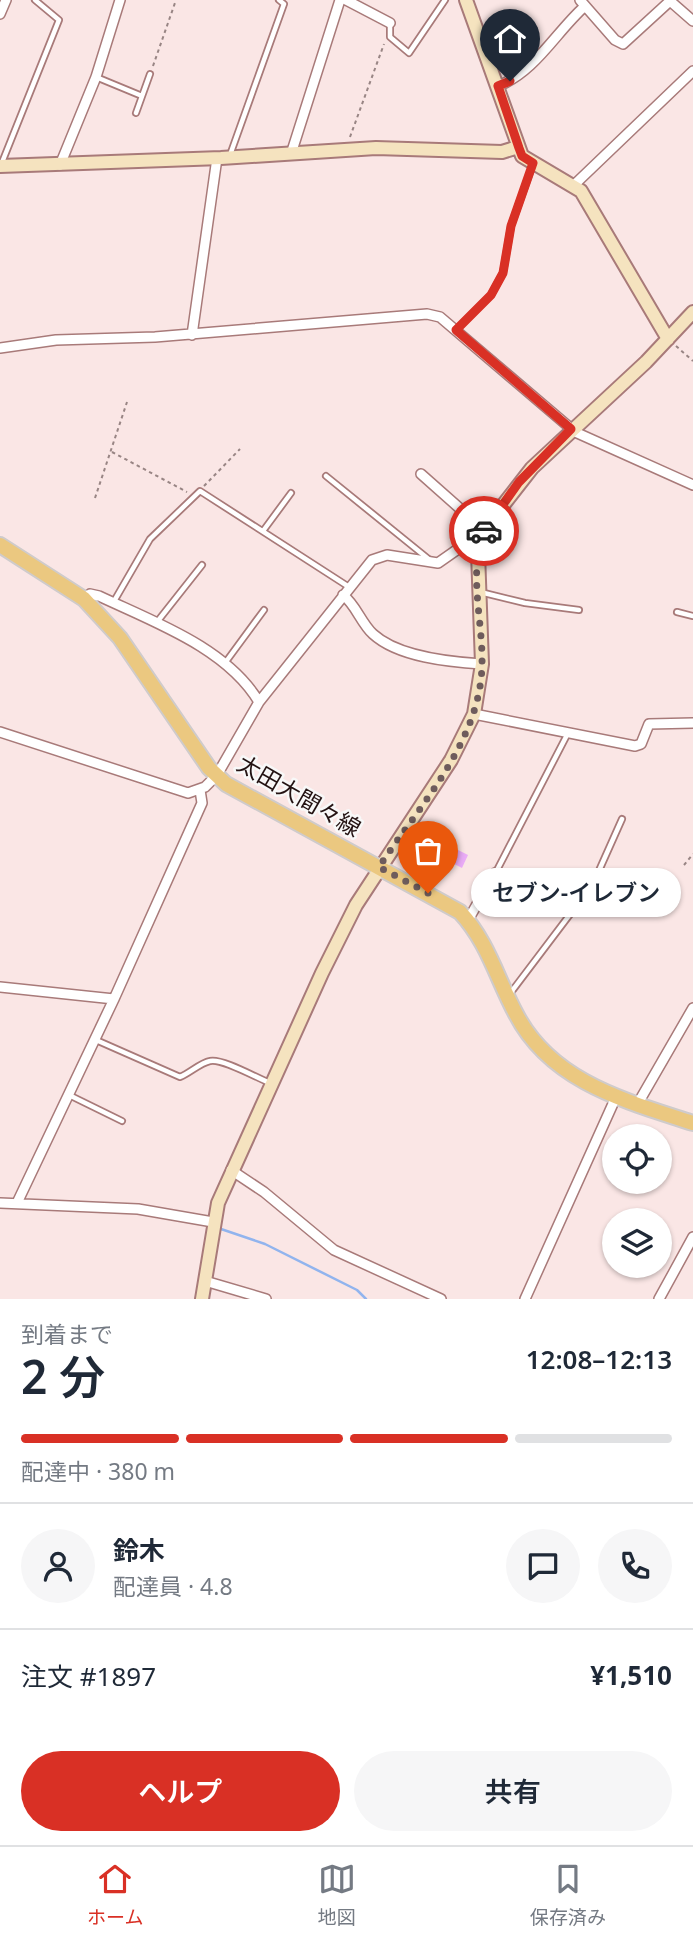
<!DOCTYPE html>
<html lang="ja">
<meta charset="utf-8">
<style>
:root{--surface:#fff;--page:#f6f6f7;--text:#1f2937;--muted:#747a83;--line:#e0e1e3;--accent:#d93025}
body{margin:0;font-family:"Noto Sans","Noto Sans JP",sans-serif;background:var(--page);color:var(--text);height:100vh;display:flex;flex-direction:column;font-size:26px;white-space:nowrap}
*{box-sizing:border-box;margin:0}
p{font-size:23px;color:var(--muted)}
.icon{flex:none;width:38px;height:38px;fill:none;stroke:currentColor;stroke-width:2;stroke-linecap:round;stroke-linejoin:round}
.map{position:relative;height:1299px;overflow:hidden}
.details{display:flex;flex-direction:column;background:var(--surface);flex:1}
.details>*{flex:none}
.fabs{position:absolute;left:602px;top:1124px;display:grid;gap:14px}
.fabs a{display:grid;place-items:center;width:70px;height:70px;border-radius:50%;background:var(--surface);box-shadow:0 2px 5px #0004;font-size:35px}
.pin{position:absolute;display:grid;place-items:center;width:60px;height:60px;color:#fff;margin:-72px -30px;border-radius:50% 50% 50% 0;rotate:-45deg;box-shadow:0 0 7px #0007}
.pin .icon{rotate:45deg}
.courier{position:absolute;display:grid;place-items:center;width:70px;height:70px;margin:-35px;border:5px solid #d93025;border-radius:50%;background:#fff;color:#222;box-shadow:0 2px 9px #0007}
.bubble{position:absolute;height:49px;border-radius:24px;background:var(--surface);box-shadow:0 2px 5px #0004;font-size:23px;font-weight:600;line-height:49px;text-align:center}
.summary em{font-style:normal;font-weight:600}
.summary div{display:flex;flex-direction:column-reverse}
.summary{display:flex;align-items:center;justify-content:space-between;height:119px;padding:0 21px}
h1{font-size:46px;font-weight:600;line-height:52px}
.bar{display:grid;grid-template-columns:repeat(4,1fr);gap:10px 7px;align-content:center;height:84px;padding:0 21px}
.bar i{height:9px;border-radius:5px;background:var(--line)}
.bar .current{background:var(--accent)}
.bar p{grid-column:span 4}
.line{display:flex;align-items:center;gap:18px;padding:0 21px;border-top:2px solid var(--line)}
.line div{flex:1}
.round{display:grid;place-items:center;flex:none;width:74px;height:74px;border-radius:37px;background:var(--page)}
.button{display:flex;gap:14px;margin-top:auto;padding:14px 21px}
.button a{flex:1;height:80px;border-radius:42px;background:var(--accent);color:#fff;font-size:28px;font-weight:600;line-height:80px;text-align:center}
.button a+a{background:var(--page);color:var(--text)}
.tabs{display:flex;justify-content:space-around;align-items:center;height:98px;border-top:2px solid var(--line);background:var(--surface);font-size:19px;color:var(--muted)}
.tabs a{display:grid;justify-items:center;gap:4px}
.tabs .current{color:var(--accent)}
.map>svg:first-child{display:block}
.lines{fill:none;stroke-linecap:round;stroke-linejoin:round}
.stream{stroke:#91b4ee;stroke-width:2.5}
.building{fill:#eaacf7}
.lane-casing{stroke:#a87a79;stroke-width:8}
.street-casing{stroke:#a87a79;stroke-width:12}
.secondary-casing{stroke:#a87a79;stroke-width:16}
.primary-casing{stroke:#cfcbcb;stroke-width:18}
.path{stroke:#988584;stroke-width:2;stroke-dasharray:3.5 3.5;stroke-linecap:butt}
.lane{stroke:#fff;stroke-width:4.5}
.street{stroke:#fff;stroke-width:9}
.secondary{stroke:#f5e3bf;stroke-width:12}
.primary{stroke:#ebc880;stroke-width:14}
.done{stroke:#6e5c5c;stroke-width:7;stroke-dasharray:0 12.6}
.route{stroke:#d93025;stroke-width:9}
.labels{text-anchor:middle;stroke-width:5;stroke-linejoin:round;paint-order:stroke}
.street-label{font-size:23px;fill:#231212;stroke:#f8f8f8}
</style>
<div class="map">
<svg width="693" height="1299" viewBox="0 0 693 1299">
<rect width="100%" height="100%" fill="#fae6e5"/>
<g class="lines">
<path class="stream" d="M221,1229L265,1244L357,1290L366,1299"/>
</g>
<path class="building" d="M440,841L468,855L462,868L433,853Z"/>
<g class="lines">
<g class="lane-casing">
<path id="lane" d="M390,23V37L409,53L445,0
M96,77L142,96
M136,113L150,74
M230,155L284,4L279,0
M1,165L59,20L35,0
M456,330L491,295L503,273L511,226L533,164
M326,476L431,561
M263,531L291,493
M480,592L525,603L579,610
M113,603L150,539L200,491L349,587
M677,612L693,616
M157,622L202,565
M225,663L264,610
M496,872L567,735
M509,995L593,884L622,819
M96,1040L180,1077C190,1073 200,1063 210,1061C222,1058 257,1078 270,1083
M69,1095L122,1121"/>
</g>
<g class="street-casing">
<path id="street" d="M346,0L390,23
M580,0L615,40L623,44L670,1
M669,0L693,21
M0,14L6,0
M498,86C535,72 556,32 584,7
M291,154L340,0
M60,165L96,77L120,0
M574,185L693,71
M192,335L217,158
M0,348L56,340L155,337L427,314L440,317L575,432L693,485
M421,474L474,521L486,527
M343,595C356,605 361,623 373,634C398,657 449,662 482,664
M84,599L90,594L99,596C154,622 227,648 259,702
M474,714L635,746L641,744L649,724L693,723
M0,732L188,793L205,787L217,775L259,702L372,560L387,555L438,563L468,542L480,540
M468,920L495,873
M0,987L114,999
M637,1105L693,1008
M231,1170L264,1192L334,1250L441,1299
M0,1203L138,1209L213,1222
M17,1203L114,999L202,803L200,790
M205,1281L266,1299
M525,1299L616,1097
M659,1299L693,1237"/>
</g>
<g class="secondary-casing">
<path id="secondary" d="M466,0L522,156L581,191L668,339
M0,166L221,158L376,148L502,152L518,147
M202,1299L218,1203L322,973L356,905L451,760L474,714L482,664L478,553L486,527L532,468L646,362L693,312"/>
</g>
<g class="primary-casing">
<path id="primary" d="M0,545L84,599L120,638L209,768L226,784L460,912C488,942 497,979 516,1014C551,1082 626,1101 693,1123"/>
</g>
<path class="path" d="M153,66L176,0
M350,137L384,44
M676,346L693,361
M112,452L187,492
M204,486L240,449
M95,498L127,402
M684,865L693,854"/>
<use href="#lane" class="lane"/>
<use href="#street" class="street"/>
<use href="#secondary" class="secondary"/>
<use href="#primary" class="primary"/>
</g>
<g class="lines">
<path class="done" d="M428,893L379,867C419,806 481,741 482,664C483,621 468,572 484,531"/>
<path class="route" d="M484,531L519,482L571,429L456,330L491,295L503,273L511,226L533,163L522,156L519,148L498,86L510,81"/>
</g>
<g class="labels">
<g class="street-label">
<text transform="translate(299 796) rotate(30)" y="8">太田大間々線</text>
</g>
</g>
</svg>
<div class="fabs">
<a><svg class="icon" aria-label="locate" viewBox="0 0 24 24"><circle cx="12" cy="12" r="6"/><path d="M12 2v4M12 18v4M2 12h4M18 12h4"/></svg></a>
<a><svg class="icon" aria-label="layers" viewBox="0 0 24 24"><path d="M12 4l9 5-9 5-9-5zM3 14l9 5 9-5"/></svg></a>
</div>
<div class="pin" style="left:428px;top:893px;background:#ea580c"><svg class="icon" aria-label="bag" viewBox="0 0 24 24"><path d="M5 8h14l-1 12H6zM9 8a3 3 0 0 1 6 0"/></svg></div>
<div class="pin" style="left:510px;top:81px;background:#1f2937"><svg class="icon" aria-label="home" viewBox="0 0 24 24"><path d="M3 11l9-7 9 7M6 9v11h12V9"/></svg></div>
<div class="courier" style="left:484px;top:531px"><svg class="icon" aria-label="car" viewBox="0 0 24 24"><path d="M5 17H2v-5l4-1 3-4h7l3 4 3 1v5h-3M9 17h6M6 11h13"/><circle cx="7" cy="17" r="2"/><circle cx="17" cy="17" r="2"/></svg></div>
<div class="bubble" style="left:471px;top:868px;width:210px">セブン-イレブン</div>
</div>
<section class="details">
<div class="summary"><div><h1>2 分</h1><p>到着まで</p></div><em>12:08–12:13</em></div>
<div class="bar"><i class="current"></i><i class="current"></i><i class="current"></i><i></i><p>配達中 · 380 m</p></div>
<div class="line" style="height:126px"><a class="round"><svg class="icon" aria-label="person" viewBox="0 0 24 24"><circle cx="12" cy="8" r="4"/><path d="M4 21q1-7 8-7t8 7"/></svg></a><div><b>鈴木</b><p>配達員 · 4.8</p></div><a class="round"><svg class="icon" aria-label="chat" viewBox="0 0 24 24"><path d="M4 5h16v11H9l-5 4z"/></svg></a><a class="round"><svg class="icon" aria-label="phone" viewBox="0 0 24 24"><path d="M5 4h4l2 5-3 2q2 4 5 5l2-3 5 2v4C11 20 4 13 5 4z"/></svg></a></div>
<div class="line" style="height:91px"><div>注文 #1897</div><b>¥1,510</b></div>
<div class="button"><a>ヘルプ</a><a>共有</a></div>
</section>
<nav class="tabs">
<a class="current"><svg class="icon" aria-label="home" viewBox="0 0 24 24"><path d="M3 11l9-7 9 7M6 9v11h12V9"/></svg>ホーム</a>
<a><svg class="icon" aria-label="map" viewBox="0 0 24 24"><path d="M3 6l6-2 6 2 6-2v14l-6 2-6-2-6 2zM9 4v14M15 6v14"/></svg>地図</a>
<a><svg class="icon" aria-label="saved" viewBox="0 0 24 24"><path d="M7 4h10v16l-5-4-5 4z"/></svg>保存済み</a>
</nav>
